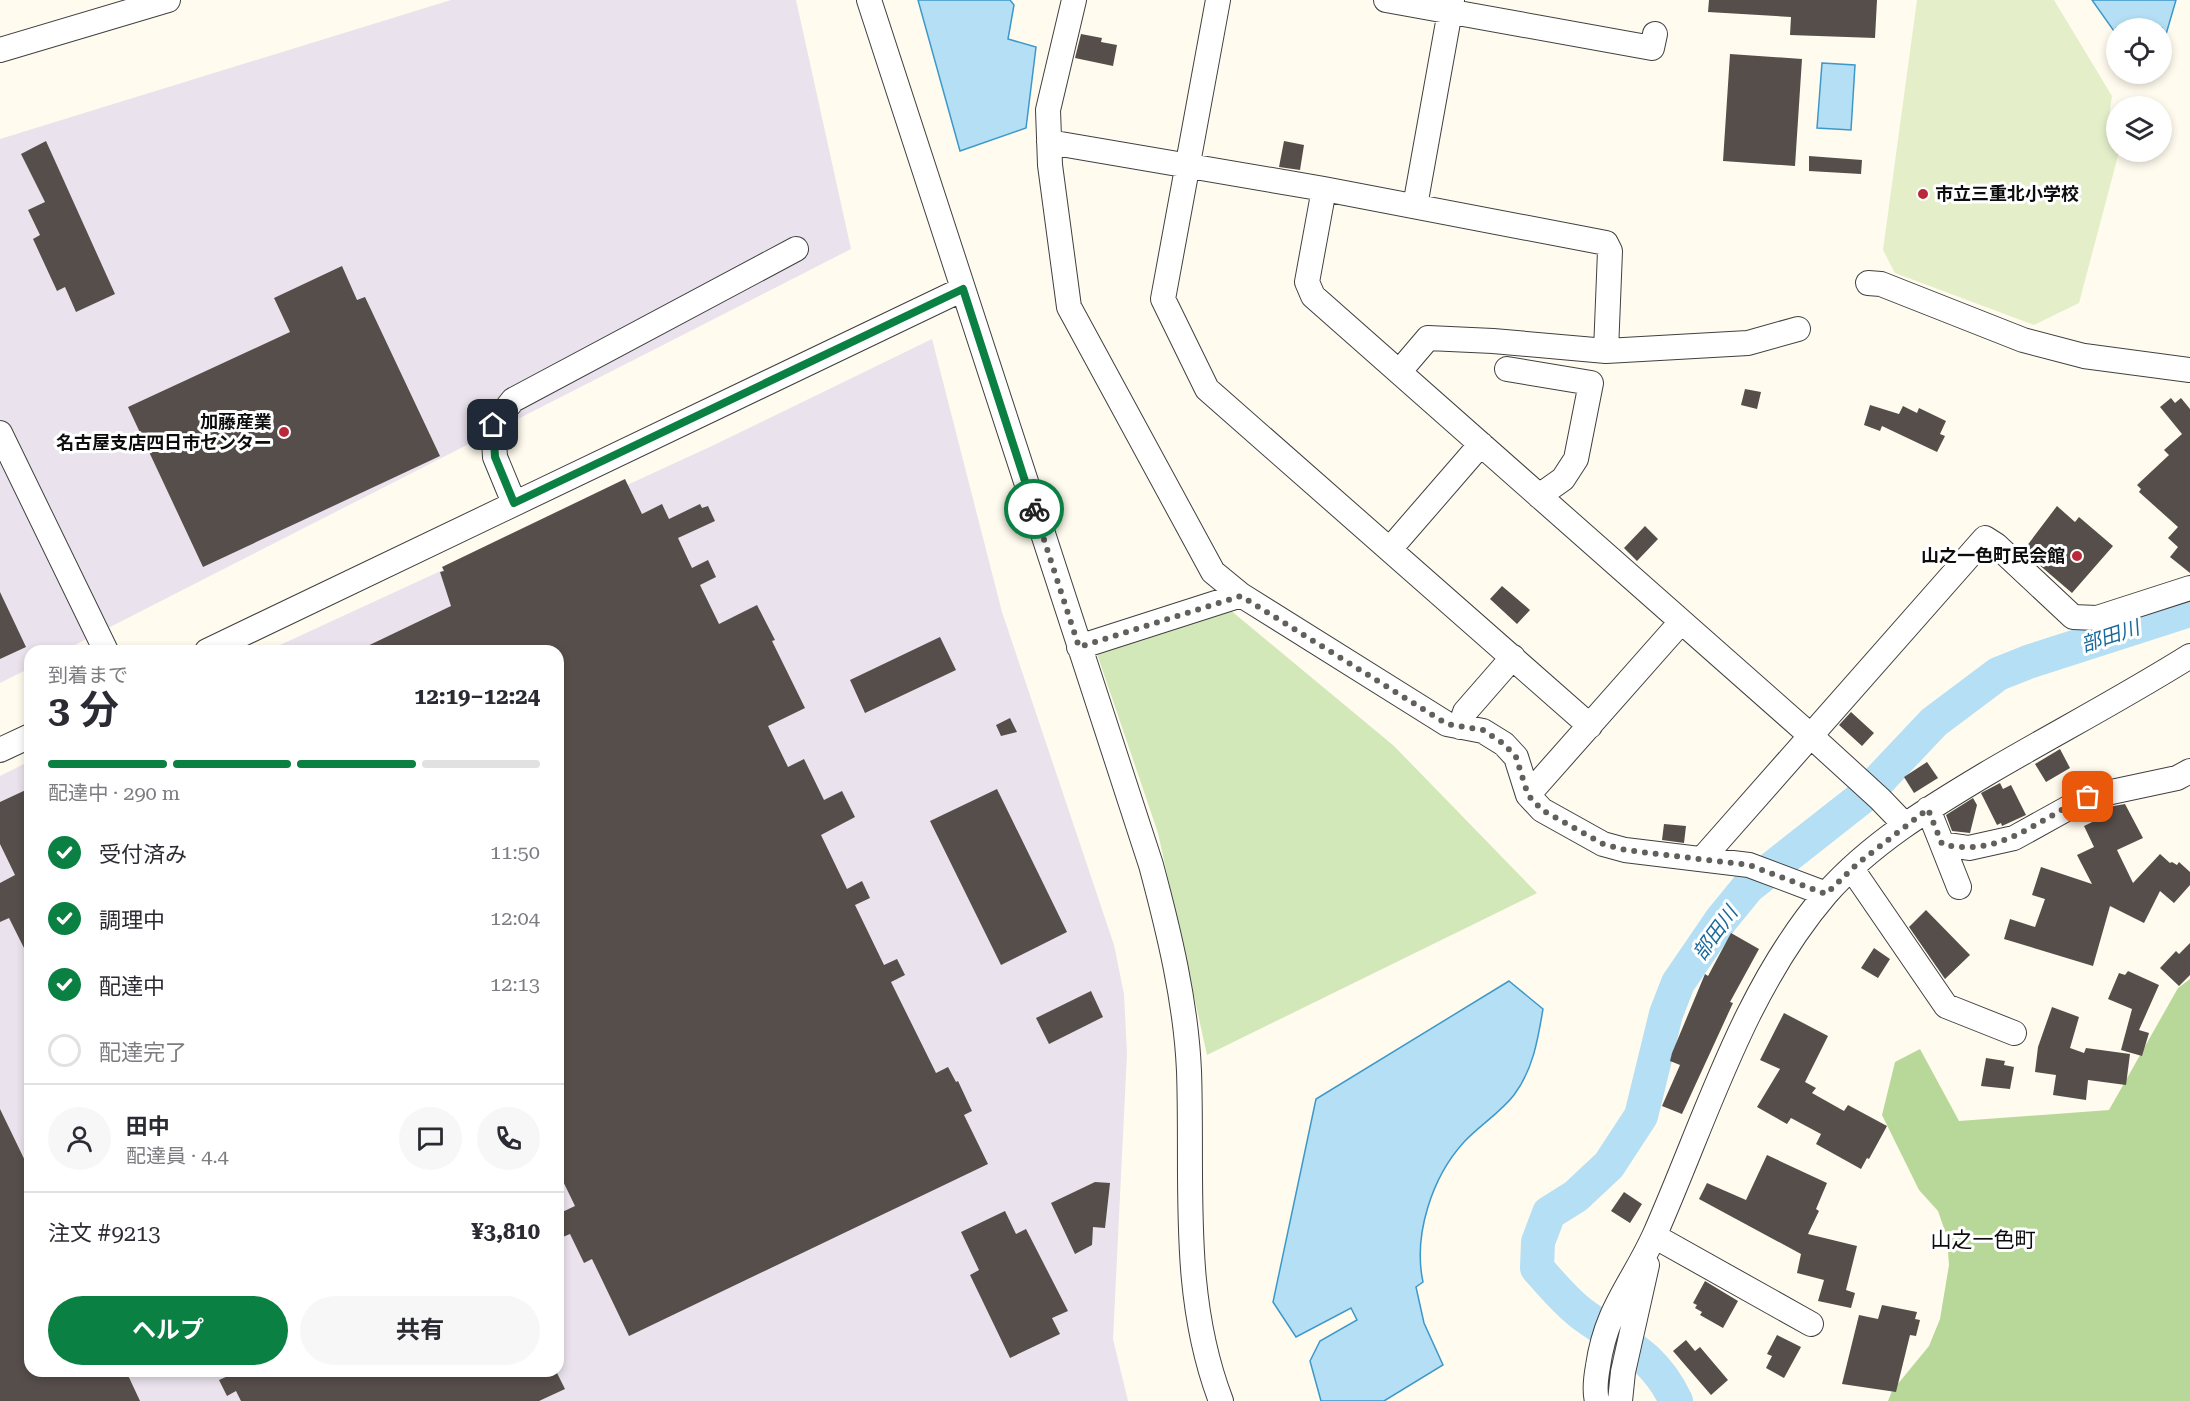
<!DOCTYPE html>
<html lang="ja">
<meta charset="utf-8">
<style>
:root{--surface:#fff;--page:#f7f7f7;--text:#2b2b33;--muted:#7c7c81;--line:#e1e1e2;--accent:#0b8043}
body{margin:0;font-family:"Roboto Serif","Noto Sans JP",serif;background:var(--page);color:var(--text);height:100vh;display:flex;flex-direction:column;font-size:22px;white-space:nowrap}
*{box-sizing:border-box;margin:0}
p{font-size:20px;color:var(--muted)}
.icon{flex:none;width:33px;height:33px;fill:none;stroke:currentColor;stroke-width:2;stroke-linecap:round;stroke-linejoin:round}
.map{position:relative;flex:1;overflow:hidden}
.details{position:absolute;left:24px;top:645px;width:540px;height:732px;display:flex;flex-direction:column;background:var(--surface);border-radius:18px;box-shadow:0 3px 9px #0003}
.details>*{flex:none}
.buttons{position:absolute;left:2106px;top:18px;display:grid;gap:12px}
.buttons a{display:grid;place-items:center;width:66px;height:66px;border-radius:50%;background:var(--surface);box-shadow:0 3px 9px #0003;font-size:30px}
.pin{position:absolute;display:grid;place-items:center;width:51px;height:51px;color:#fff;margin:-26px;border-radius:12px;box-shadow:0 3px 9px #0006}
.courier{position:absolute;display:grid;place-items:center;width:60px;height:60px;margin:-30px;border:4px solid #0b8043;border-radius:50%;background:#fff;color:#222;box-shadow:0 2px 8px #0007}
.overview em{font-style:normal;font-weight:700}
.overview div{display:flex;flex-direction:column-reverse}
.overview{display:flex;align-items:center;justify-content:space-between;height:102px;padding:0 24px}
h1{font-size:39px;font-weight:700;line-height:45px}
.bar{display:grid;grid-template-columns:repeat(4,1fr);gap:9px 6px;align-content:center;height:72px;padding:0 24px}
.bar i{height:8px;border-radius:4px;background:var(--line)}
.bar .active{background:var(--accent)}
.bar p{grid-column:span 4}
.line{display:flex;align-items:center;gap:15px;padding:0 24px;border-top:2px solid var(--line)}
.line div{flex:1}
.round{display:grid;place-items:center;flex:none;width:63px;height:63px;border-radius:32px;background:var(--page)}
ol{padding:0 24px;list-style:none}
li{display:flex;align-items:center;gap:18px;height:66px}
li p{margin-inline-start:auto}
li .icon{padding:6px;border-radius:50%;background:var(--accent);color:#fff;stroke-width:4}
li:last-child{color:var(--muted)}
li i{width:33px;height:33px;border:3px solid var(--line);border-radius:50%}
.primary-button{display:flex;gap:12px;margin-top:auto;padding:12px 24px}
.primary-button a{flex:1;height:69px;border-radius:36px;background:var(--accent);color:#fff;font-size:24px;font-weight:700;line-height:69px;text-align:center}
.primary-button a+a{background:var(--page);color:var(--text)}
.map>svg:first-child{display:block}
.industrial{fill:#eae2ec}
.green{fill:#d3e8b9}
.forest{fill:#b8d899}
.pitch{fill:#e4efca}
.water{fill:#b4dff4;stroke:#3d98ca;stroke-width:1.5}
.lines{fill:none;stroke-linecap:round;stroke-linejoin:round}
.river{stroke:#b4dff4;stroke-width:34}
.building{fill:#564e4a}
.minor-casing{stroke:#404040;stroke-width:26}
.minor{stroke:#fff;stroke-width:24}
.done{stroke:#62605c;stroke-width:6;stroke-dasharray:0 10.8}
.route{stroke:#0b8043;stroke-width:8}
.poi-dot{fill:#ba2937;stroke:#fff;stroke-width:2}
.labels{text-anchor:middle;stroke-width:6;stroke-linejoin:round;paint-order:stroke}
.poi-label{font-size:18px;font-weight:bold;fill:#0d0d0d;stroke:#fff;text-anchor:end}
.water-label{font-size:20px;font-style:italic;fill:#1a699c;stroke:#fff}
.quarter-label{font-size:21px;fill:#0d0d0d;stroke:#fff}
</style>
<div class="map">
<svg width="2190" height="1401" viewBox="0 0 2190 1401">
<rect width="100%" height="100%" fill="#fffbee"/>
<path class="industrial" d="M451,0H796L851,249L63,651H30V668L0,683V139Z
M932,339L1002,612L1114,945L1124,994L1127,1053L1113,1339L1128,1401H0V776L30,761V1371H558V651H267L714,445Z"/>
<path class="green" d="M1229,609L1394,746L1537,893L1207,1055L1158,833L1095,648Z"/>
<path class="forest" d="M2190,979V1401H1888L1892,1391L1929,1346L1940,1319L1949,1265L1947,1237L1938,1211L1919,1190L1882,1115L1895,1062L1920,1049L1959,1121L2109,1110L2178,988Z"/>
<path class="pitch" d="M1917,0H2054L2112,96L2108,125L2116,127L2119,152L2079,303L2034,325L1895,273L1883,250Z"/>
<path class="water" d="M918,0H1010L1014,5L1008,39L1036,47L1026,128L960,151Z
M2092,0H2176L2162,48V28H2116V34Z
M1822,63L1855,65L1851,130L1817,128Z
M1509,981L1543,1009C1538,1039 1533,1070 1514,1095C1500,1113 1480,1125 1464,1142C1432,1177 1413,1235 1423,1282L1416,1287L1424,1323L1443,1365L1384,1401H1321L1310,1361L1320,1341L1357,1320L1351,1308L1296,1337L1273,1302L1316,1099Z"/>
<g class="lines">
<path class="river" d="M1676,1401C1653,1353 1623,1344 1582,1314C1565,1301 1551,1284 1537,1268L1538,1242L1549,1213L1576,1196L1609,1165L1641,1116L1666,1014L1678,983L1721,920L1748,887L1865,795L1934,722L1998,674L2028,662L2190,610"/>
</g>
<path class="building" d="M1709,0H1877L1875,38L1790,35L1791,17L1708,12Z
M1081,34L1102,38L1101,42L1117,45L1113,66L1075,58Z
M1730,54L1802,59L1795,166L1723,161Z
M46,141L115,294L76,312L65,287L57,291L33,239L40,235L28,210L45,202L21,154Z
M1284,141L1304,145L1300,170L1279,167Z
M1809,156L1862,160L1861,174L1809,171Z
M342,266L357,300L365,297L440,456L203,567L128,407L290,332L274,298Z
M1745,389L1761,392L1757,409L1741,405Z
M2171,398L2175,403L2181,398L2190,409V573L2170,557L2178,547L2168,538L2178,527L2139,492L2141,489L2137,485L2169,455L2164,450L2182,434L2160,407Z
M1870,405L1899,414L1903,406L1917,413L1919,408L1946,421L1940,434L1945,436L1937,452L1882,426L1880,431L1864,425Z
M625,479L642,514L662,504L669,519L700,504L702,508L708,506L715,521L678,538L692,568L708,560L716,577L700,585L719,624L757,605L775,640L772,641L805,708L768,726L788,767L804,759L824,800L842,791L855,817L821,835L847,889L862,881L870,898L855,905L884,965L897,959L905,975L891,982L936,1073L948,1067L956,1082L958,1081L972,1111L964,1115L988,1164L629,1336L592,1259L584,1263L570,1234L558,1239V1214L575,1206L558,1171V651H357L451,606L440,572L444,571L442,567Z
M2057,506L2075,522L2079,517L2113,546L2072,593L2023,551Z
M1645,526L1658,539L1637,561L1624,548Z
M1502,586L1530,610L1517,624L1490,599Z
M0,592L26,647L0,659Z
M940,637L956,670L865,713L850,680Z
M1851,712L1874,733L1862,746L1839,725Z
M1010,718L1017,732L1001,736L996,725Z
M2060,749L2070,768L2046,782L2035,764Z
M1927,762L1938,778L1914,793L1904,777Z
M2000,783L2003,789L2011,785L2026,815L2002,826L2001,823L1997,825L1981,793Z
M30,788V960L9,918L0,922V883L15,875L0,844V802Z
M997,789L1067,932L1001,965L930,821Z
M1973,798L1977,805L1970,833L1952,831L1946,815Z
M2125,804L2143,838L2117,850L2133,883L2160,854L2170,863L2172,862L2177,865L2179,862L2190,872V885L2174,903L2160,891L2144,923L2110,906L2093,966L2004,939L2010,919L2035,927L2045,899L2032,895L2041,867L2092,884L2077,855L2094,847L2084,826L2111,813L2108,807Z
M1664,824L1686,826L1684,843L1662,840Z
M1926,910L1970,955L1945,979L1909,927Z
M1731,933L1759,949L1730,1002L1733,1003L1682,1114L1662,1106L1680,1065L1670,1061L1672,1053L1705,974L1708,976Z
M2190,943V975L2179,986L2160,968L2176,951L2179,954Z
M1874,948L1890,959L1878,978L1861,968Z
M2128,971L2159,985L2139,1030L2149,1033L2142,1056L2121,1050L2132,1009L2108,999L2119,973L2125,975Z
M1091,991L1103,1017L1049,1044L1036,1018Z
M2052,1007L2079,1017L2070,1048L2084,1053L2086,1048L2130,1054L2126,1085L2088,1080L2086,1100L2053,1095L2056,1075L2035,1072L2038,1047Z
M1784,1013L1828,1036L1805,1082L1816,1088L1812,1093L1844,1111L1848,1105L1887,1126L1869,1159L1867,1158L1861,1169L1816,1144L1821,1134L1791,1118L1787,1124L1757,1107L1780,1069L1760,1060Z
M1986,1058L2005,1061L2004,1065L2014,1067L2010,1089L1981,1086Z
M0,1109L30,1171V1371H126L140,1401H0Z
M1767,1155L1827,1183L1816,1209L1819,1211L1808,1234L1857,1246L1846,1290L1855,1293L1851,1308L1818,1301L1824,1280L1797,1273L1801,1254L1699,1199L1707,1183L1746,1200Z
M1095,1182L1110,1183L1105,1228L1093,1227L1092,1245L1075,1254L1051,1203Z
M1624,1192L1642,1204L1630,1223L1611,1211Z
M1005,1211L1016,1234L1026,1229L1068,1311L1052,1318L1060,1334L1010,1358L970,1275L979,1270L961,1232Z
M1705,1281L1738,1301L1723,1328L1700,1315L1702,1312L1695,1308L1697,1305L1693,1303Z
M1882,1305L1917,1312L1915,1319L1920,1320L1916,1336L1910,1335L1896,1392L1842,1384L1859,1315L1878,1319Z
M1777,1335L1801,1347L1784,1378L1766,1368L1772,1356L1767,1354Z
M1686,1340L1695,1351L1700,1347L1728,1380L1711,1395L1673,1351Z
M225,1371H556L565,1389L539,1401H241L236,1391L227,1396L219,1380L228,1376Z"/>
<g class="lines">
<g class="minor-casing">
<path id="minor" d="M869,0L1151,865C1169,932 1186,1002 1189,1071C1193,1183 1180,1294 1221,1401
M1074,0L1048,110L1050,165L1069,307L1213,572L1241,595L1447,724L1483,731L1504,744L1516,757L1528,795L1542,810L1603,844L1625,850L1749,865L1826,894
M1218,0L1163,299L1207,389L1590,726
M1386,0L1652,48L1655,34
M0,50L168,0
M1049,142L1324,189L1606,243L1610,251L1606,351
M1324,189L1307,282L1313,296L1811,736L1880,799L1905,825
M1415,206L1452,0
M1868,283L1881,284L2023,340L2084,356L2190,370
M1507,369L1591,383L1576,459L1563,479L1539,496
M1399,372L1428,338L1493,341L1606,351L1748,343L1798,329
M0,433L106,651
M514,503L495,457L493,425L513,400L796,249
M1390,549L1481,444
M1079,647L1241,595
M207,651L963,289
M1460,727L1465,712L1513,657
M0,750L30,736
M1528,795L1681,622
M1928,809L1942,844L1969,848L2014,838L2088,797L2177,778L2190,771
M1942,844L1959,887
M1702,859L1985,538L1996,545L2073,617L2097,618L2190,588
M1852,869L1946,1006L2014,1033
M1654,1236L1811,1324
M1597,1401C1594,1390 1596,1377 1598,1366C1606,1309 1633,1283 1655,1234C1706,1119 1743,991 1826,894C1870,844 1929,808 1986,774C2054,734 2123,698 2190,656
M1620,1401L1623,1372L1647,1265"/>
</g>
<use href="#minor" class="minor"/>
</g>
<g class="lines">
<path class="done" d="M1034,509L1079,647L1241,596L1447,724L1483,730L1504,744L1516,757L1528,795L1542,810L1603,844L1625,850L1749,865L1826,894L1857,864L1928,809L1942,844C2001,859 2038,818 2088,797"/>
<path class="route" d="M493,425L495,457L514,503L963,289L1034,509"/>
</g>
<g class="poi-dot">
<circle cx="1923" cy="194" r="6"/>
<circle cx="284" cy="432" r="6"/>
<circle cx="2077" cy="556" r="6"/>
</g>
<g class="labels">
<g class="poi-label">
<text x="1935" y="200" text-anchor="start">市立三重北小学校</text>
<text x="272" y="428">加藤産業<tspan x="272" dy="21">名古屋支店四日市センター</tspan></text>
<text x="2065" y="562">山之一色町民会館</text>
</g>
<g class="water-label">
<text transform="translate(2110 636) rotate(-18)" y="7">部田川</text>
<text transform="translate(1715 933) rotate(-54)" y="7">部田川</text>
</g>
<g class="quarter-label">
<text x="1983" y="1247">山之一色町</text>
</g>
</g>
</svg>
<div class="buttons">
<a><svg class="icon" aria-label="locate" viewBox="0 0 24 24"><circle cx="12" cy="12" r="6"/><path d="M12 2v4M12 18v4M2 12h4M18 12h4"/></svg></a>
<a><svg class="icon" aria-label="layers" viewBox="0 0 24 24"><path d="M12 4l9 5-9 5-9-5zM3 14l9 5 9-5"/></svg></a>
</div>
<div class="pin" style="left:2088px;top:797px;background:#ea580c"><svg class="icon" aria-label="bag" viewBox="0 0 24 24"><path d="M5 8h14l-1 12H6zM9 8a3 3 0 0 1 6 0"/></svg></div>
<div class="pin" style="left:493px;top:425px;background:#1f2937"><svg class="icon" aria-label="home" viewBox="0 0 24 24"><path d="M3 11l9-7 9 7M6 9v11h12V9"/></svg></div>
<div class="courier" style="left:1034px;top:509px"><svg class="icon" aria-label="bike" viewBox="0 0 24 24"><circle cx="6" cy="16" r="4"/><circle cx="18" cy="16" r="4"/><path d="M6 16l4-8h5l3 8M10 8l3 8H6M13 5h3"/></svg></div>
<section class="details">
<div class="overview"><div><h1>3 分</h1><p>到着まで</p></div><em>12:19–12:24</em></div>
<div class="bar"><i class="active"></i><i class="active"></i><i class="active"></i><i></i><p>配達中 · 290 m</p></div>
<ol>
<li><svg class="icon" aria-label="check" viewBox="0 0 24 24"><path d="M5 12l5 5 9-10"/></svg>受付済み<p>11:50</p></li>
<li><svg class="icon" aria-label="check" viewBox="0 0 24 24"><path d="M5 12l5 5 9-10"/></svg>調理中<p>12:04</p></li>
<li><svg class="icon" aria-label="check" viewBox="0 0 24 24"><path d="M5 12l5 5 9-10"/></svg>配達中<p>12:13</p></li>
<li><i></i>配達完了</li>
</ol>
<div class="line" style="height:108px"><a class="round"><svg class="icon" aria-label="person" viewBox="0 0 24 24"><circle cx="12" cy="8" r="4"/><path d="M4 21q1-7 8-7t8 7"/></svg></a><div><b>田中</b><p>配達員 · 4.4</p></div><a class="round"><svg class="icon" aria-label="chat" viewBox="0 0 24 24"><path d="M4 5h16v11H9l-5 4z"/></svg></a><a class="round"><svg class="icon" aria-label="phone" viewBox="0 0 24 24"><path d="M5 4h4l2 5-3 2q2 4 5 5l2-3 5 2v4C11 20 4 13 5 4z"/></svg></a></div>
<div class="line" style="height:78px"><div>注文 #9213</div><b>¥3,810</b></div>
<div class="primary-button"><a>ヘルプ</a><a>共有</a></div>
</section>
</div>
